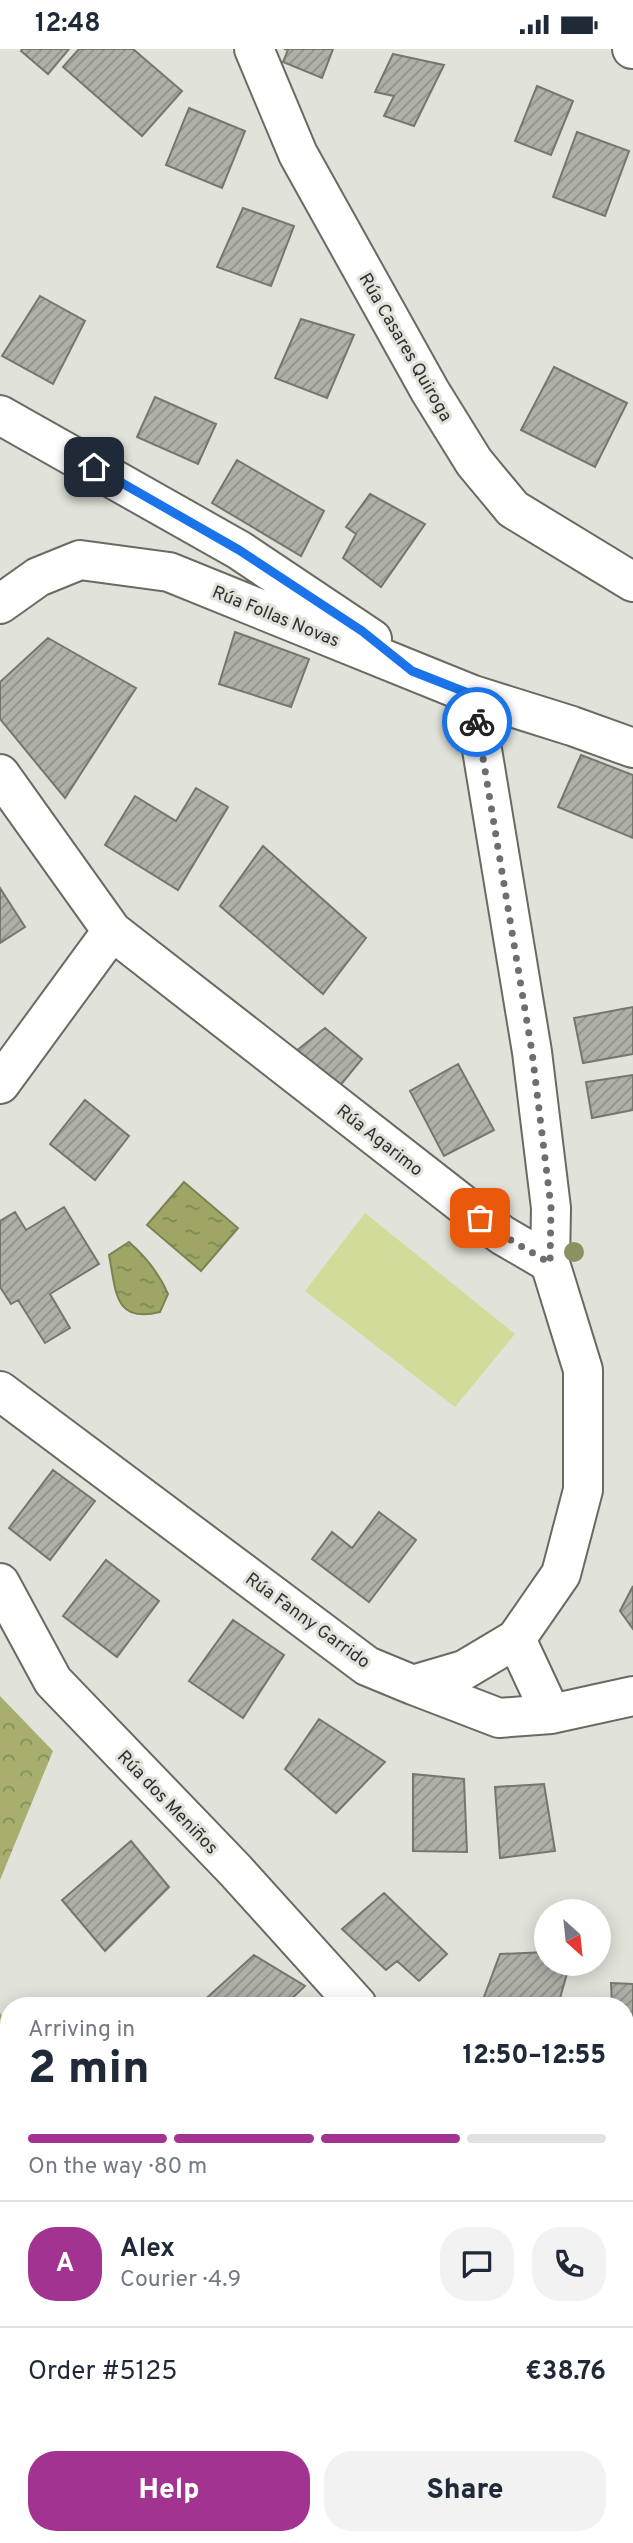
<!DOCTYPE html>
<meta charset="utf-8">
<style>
:root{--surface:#fff;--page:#f2f2f3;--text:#1f2937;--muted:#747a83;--line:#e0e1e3;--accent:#a23391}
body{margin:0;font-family:Overpass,sans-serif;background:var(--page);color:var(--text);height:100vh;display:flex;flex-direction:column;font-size:26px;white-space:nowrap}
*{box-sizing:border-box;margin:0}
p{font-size:23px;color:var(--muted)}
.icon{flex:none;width:38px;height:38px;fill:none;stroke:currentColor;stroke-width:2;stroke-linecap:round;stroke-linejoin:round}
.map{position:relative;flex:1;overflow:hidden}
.side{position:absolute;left:0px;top:1948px;width:634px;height:548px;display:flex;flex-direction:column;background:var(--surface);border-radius:28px 28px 0 0;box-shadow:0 4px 18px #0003}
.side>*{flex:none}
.needle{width:46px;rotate:153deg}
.tools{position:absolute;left:534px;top:1850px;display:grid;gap:14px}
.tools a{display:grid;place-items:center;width:77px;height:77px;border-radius:50%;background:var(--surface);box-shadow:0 4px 18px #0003;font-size:35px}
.pin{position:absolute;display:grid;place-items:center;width:60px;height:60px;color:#fff;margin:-30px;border-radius:14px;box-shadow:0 4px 10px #0006}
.courier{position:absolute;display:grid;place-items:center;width:70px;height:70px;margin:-35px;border:5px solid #1a73e8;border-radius:50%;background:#fff;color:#222;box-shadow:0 2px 9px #0007}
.head em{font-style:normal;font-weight:800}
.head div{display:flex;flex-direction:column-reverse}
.head{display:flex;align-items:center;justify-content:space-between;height:119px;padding:0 28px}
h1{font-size:46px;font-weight:800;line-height:52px}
.bar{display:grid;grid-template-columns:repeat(4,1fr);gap:10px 7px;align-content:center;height:84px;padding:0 28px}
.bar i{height:9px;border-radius:5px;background:var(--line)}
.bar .active{background:var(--accent)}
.bar p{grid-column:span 4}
.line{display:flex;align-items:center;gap:18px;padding:0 28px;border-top:2px solid var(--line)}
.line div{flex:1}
.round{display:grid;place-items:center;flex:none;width:74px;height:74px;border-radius:28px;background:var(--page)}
.action{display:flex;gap:14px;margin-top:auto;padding:14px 28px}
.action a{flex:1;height:80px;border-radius:28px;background:var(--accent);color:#fff;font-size:28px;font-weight:800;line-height:80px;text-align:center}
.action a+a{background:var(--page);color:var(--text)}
.status{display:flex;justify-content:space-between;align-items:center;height:49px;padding:0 35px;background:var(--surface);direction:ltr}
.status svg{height:19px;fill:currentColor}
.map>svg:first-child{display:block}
.forest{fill:url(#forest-crowns)}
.park{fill:#d2db99}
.water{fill:url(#water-ripples);stroke:#7d8254;stroke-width:2}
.building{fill:url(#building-hatch);stroke:#75776f;stroke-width:2}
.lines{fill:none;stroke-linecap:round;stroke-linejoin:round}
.minor-casing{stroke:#696a62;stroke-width:42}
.minor{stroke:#fff;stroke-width:38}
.tree{fill:#8d9162}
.done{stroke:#6e6f6a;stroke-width:7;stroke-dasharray:0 12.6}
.route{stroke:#1a73e8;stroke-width:9}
.labels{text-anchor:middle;stroke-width:6;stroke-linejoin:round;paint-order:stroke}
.street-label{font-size:18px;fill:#30312e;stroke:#e1e3da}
</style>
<div class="status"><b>12:48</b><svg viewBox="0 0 49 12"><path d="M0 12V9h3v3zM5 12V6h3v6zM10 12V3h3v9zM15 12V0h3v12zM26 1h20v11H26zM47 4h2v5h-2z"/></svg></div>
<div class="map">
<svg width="633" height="2494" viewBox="0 0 633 2494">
<defs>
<pattern id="forest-crowns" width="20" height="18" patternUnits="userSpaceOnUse" patternTransform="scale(1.75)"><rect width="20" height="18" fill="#a7ae6e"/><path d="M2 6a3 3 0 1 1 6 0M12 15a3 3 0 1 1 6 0" fill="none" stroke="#888e5b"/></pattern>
<pattern id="water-ripples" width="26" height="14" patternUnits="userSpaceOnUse" patternTransform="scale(1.75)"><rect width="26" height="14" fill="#9ea565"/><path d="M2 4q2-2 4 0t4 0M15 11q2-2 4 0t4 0" fill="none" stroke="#818754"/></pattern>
<pattern id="building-hatch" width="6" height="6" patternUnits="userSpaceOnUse" patternTransform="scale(1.75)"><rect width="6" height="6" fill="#afb0a8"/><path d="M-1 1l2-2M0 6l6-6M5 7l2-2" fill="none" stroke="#8f9089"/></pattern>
</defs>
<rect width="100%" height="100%" fill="#e1e3da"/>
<path class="forest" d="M0,1647L53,1702L0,1831Z
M0,1964L9,1973V2426L0,2427Z
M625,2466L633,2471V2494H361L356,2487H625Z"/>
<path class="park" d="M365,1164L515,1285L455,1358L305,1242Z"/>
<path class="water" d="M184,1133L238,1179L201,1222L147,1176Z
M129,1193C146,1208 159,1224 168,1245L160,1263C113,1275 116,1240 109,1206Z"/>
<path class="building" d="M22,0H69L48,25L21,2Z
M79,0H133L182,42L142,87L63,18Z
M284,0H333L322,29L283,13L288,1Z
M393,5L444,16L414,77L384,67L394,47L375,43Z
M537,37L573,52L551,106L515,92Z
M189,59L245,82L222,139L166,116Z
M577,83L629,102L605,167L553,148Z
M243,159L294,177L271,237L217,218Z
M40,247L85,272L53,335L2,307Z
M301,270L354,286L327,349L275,329Z
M554,318L627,354L595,418L521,381Z
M155,348L216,375L198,415L137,388Z
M237,411L324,462L301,507L212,454Z
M370,445L425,475L381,538L343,509L356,485L346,478Z
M235,583L309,610L291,658L219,635Z
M48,589L136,639L65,749L0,670V633Z
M581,706L633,726V789L558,758Z
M196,739L228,758L178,841L105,796L135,747L176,772Z
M263,797L366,889L323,945L220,857Z
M0,839L25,878L0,894Z
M633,958V1005L583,1014L574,969Z
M325,979L362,1010L338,1039L296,1002Z
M458,1015L494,1081L444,1107L410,1042Z
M633,1026V1061L592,1069L586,1033Z
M85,1051L129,1087L95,1131L50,1095Z
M64,1158L99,1215L50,1245L70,1279L45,1294L18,1251L11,1255L0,1238V1172L15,1163L26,1181Z
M53,1421L95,1452L50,1511L9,1479Z
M379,1463L416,1491L369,1553L312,1510L332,1483L352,1499Z
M106,1511L159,1552L117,1608L63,1567Z
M633,1537V1580L620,1562Z
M233,1571L284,1606L243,1669L189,1632Z
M319,1670L385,1713L336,1764L285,1720Z
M413,1725L464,1730L467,1803L413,1802Z
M544,1735L555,1802L500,1809L495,1738Z
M131,1792L169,1838L105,1902L62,1851Z
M384,1844L447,1905L419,1932L397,1912L386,1921L342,1880Z
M546,1903V1914H570L558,1956H481L500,1905Z
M254,1906L305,1937L285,1956H199Z
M611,1934L633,1935V1994H625V1956H612Z
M625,2115H633V2202L625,2203Z
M0,2440L9,2441V2487H99L98,2494H0Z"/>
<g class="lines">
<g class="minor-casing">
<path id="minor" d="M254,0L298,105L430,342L474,413L513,460L633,533
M632,0H633
M0,366L239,501L372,590
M0,555L38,528L80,511L169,523L473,646L572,677L633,699
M0,725L112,882L502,1186L550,1214L551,1159L532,1003L473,646
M0,1035L112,882
M0,1342L367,1617L413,1636L464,1621L516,1590L561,1525L583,1441V1321L550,1214
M0,1534L53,1632L235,1821L357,1956
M516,1590L551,1665
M413,1636L499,1669L551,1665L633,1647
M625,2057L633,2056"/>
</g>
<use href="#minor" class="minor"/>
</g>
<circle class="tree" cx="574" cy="1203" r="10"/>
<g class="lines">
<path class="done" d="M477,673L532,1003L551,1158L550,1214L502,1186L480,1169"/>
<path class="route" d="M94,418L239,501L362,582L412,622L473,646L477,673"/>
</g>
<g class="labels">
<g class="street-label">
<text transform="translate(406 298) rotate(60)" y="6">Rúa Casares Quiroga</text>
<text transform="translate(276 567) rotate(22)" y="6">Rúa Follas Novas</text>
<text transform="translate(380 1091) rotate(38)" y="6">Rúa Agarimo</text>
<text transform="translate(308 1571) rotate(36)" y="6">Rúa Fanny Garrido</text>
<text transform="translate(168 1753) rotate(46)" y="6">Rúa dos Meniños</text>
</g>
</g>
</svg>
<div class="tools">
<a><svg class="needle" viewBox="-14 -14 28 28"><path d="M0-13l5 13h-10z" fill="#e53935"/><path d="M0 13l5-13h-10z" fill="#747a83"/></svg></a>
</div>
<div class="pin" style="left:480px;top:1169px;background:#ea580c"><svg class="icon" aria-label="bag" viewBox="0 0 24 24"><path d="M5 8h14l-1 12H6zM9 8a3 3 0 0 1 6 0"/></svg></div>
<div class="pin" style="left:94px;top:418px;background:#1f2937"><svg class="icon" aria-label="home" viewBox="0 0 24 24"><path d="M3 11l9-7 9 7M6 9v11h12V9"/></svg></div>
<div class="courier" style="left:477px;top:673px"><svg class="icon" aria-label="bike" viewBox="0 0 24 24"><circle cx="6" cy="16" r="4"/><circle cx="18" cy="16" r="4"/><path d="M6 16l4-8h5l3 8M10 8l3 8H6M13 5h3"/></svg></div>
<section class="side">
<div class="head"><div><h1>2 min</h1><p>Arriving in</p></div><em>12:50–12:55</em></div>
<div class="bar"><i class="active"></i><i class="active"></i><i class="active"></i><i></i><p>On the way · 80 m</p></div>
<div class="line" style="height:126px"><b class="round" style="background:var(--accent);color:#fff">A</b><div><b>Alex</b><p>Courier · 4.9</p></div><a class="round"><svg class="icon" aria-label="chat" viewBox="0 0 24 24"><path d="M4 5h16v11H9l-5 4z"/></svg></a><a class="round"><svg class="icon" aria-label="phone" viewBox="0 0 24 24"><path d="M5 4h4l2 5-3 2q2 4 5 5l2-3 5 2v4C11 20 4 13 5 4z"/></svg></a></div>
<div class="line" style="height:91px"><div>Order #5125</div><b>€38.76</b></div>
<div class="action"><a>Help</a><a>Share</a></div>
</section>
</div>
